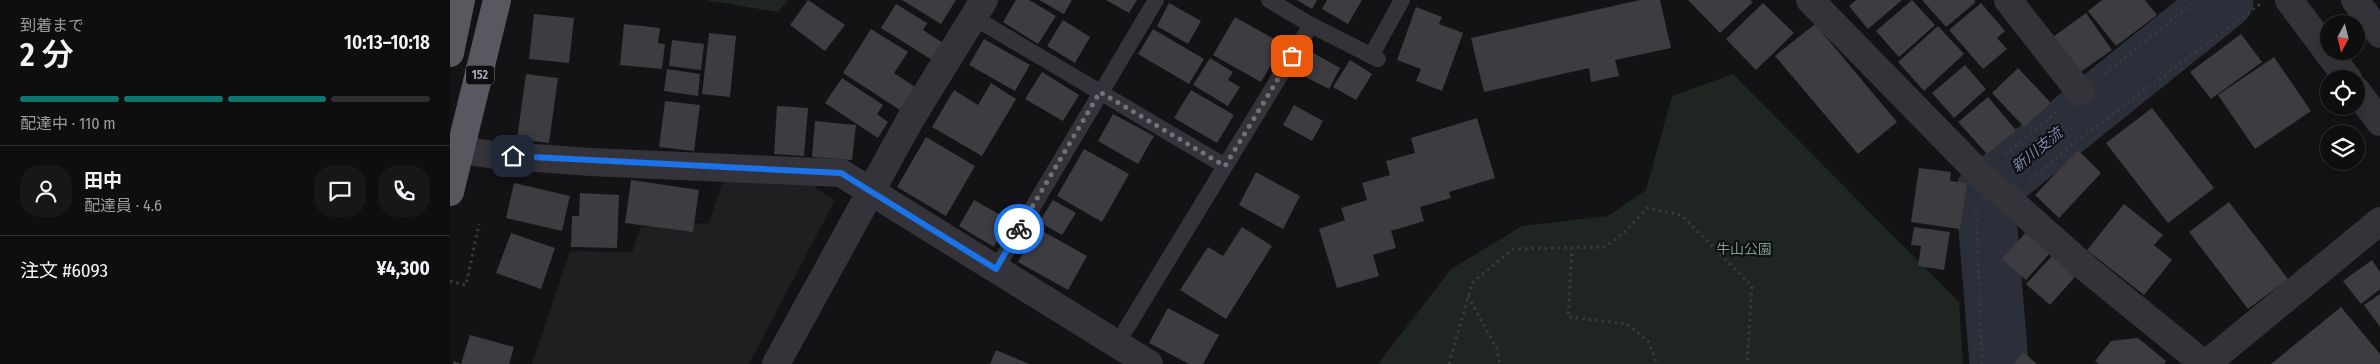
<!DOCTYPE html>
<html lang="ja">
<meta charset="utf-8">
<style>
:root{--surface:#0e0e0f;--page:#171718;--text:#f1f3f6;--muted:#9b9c9e;--line:#2e2e2f;--accent:#0f766e}
body{margin:0;font-family:"Fira Sans Condensed","Noto Sans JP",sans-serif;background:var(--page);color:var(--text);height:100vh;display:flex;flex-direction:column;font-size:19px;white-space:nowrap}
*{box-sizing:border-box;margin:0}
p{font-size:16px;color:var(--muted)}
.icon{flex:none;width:28px;height:28px;fill:none;stroke:currentColor;stroke-width:2;stroke-linecap:round;stroke-linejoin:round}
.map{position:relative;flex:1;overflow:hidden}
.sheet{display:flex;flex-direction:column;background:var(--surface);width:450px}
.sheet>*{flex:none}
.needle{width:32px;rotate:187deg}
.buttons{position:absolute;left:1870px;top:15px;display:grid;gap:10px}
.buttons a{display:grid;place-items:center;width:45px;height:45px;border-radius:50%;background:var(--surface);box-shadow:0 5px 20px #0002,0 0 0 1px var(--line);font-size:25px}
.pin{position:absolute;display:grid;place-items:center;width:42px;height:42px;color:#fff;margin:-21px;border-radius:10px;box-shadow:0 2px 8px #0006}
.courier{position:absolute;display:grid;place-items:center;width:50px;height:50px;margin:-25px;border:4px solid #1a73e8;border-radius:50%;background:#fff;color:#222;box-shadow:0 1px 6px #0007}
.summary em{font-style:normal;font-weight:600}
.summary div{display:flex;flex-direction:column-reverse}
.summary{display:flex;align-items:center;justify-content:space-between;height:85px;padding:0 20px}
h1{font-size:32px;font-weight:600;line-height:38px}
.bar{display:grid;grid-template-columns:repeat(4,1fr);gap:8px 5px;align-content:center;height:60px;padding:0 20px}
.bar i{height:6px;border-radius:4px;background:var(--line)}
.bar .selected{background:var(--accent)}
.bar p{grid-column:span 4}
.line{display:flex;align-items:center;gap:12px;padding:0 20px;border-top:1px solid var(--line)}
.line div{flex:1}
.round{display:grid;place-items:center;flex:none;width:52px;height:52px;border-radius:20px;background:var(--page)}
main{display:flex;flex:1;min-height:0}
.map>svg:first-child{display:block}
.built{fill:#1f1e21}
.green{fill:#1f2622}
.lines{fill:none;stroke-linecap:round;stroke-linejoin:round}
.river{stroke:#2b2f39;stroke-width:59}
.building{fill:#3d3c41}
.path{stroke:#393940;stroke-width:3;stroke-dasharray:2.5 4;stroke-linecap:butt}
.service{stroke:#343339;stroke-width:16}
.minor{stroke:#343339;stroke-width:28}
.tertiary{stroke:#343339;stroke-width:28}
.trunk{stroke:#585861;stroke-width:28}
.done{stroke:#71717c;stroke-width:5;stroke-dasharray:0 9}
.route{stroke:#1a73e8;stroke-width:6}
.labels{text-anchor:middle;stroke-width:4;stroke-linejoin:round;paint-order:stroke}
.shield{fill:#0e0d0f;stroke:#777782;stroke-width:1}
.shield-label{font-size:12px;font-weight:bold;fill:#a4a4b4}
.park-label{font-size:14px;fill:#7b9f88;stroke:#0e0d0f}
.water-label{font-size:15px;font-style:italic;fill:#7c88af;stroke:#0e0d0f}
</style>
<main>
<section class="sheet">
<div class="summary"><div><h1>2 分</h1><p>到着まで</p></div><em>10:13–10:18</em></div>
<div class="bar"><i class="selected"></i><i class="selected"></i><i class="selected"></i><i></i><p>配達中 · 110 m</p></div>
<div class="line" style="height:90px"><a class="round"><svg class="icon" aria-label="person" viewBox="0 0 24 24"><circle cx="12" cy="8" r="4"/><path d="M4 21q1-7 8-7t8 7"/></svg></a><div><b>田中</b><p>配達員 · 4.6</p></div><a class="round"><svg class="icon" aria-label="chat" viewBox="0 0 24 24"><path d="M4 5h16v11H9l-5 4z"/></svg></a><a class="round"><svg class="icon" aria-label="phone" viewBox="0 0 24 24"><path d="M5 4h4l2 5-3 2q2 4 5 5l2-3 5 2v4C11 20 4 13 5 4z"/></svg></a></div>
<div class="line" style="height:65px"><div>注文 #6093</div><b>¥4,300</b></div>
</section>
<div class="map">
<svg width="1930" height="364" viewBox="0 0 1930 364">
<rect width="100%" height="100%" fill="#131214"/>
<path class="built" d="M275,174L356,181L385,200L299,364H82L120,251L182,252L191,227L259,223Z"/>
<path class="green" d="M255,0H338L328,12Z
M1283,74L1509,302L1513,364H928L1001,269L1072,226L1158,216L1196,190L1222,96Z"/>
<g class="lines">
<path class="river" d="M1549,364L1535,192L1774,0"/>
</g>
<path class="building" d="M358,0L395,25L375,51L340,25Z
M452,0H506L491,24Z
M566,0H579L606,16L588,44L553,22Z
M589,0H622L614,14Z
M656,0H687L679,13Z
M847,0H867L862,9Z
M877,0H912L898,24L872,9Z
M1190,0H1210L1221,48L1165,60L1169,76L1141,82L1139,68L1034,92L1021,38Z
M1238,0H1300L1303,2L1270,33Z
M1406,0H1452L1418,29L1399,6Z
M1462,0L1485,25L1449,57L1426,31Z
M1472,0H1524L1526,2L1496,27Z
M1652,0H1695L1707,15L1666,46L1638,11Z
M719,3L751,21L738,44L707,26Z
M1313,3L1344,33L1306,70L1276,39Z
M1531,3L1555,31L1547,38L1557,49L1533,69L1499,30Z
M446,4L477,23L473,30L493,43L482,60L431,28Z
M966,7L992,17L989,24L1013,33L992,91L966,81L971,69L947,60Z
M1636,13L1662,50L1629,73L1603,37Z
M84,14L124,18L119,63L79,59Z
M785,17L833,44L811,82L763,55Z
M613,20L640,37L625,63L597,46Z
M174,24L210,28L208,43L215,44L212,69L170,65Z
M1365,24L1447,122L1408,154L1325,56Z
M1488,26L1514,54L1474,91L1448,62Z
M421,29L458,52L444,73L465,87L450,110L393,73Z
M703,29L754,59L739,84L688,54Z
M259,33L286,36L280,97L252,94Z
M1791,34L1812,62L1761,99L1740,72Z
M534,39L580,65L565,91L519,65Z
M222,40L254,44L251,70L219,66Z
M860,51L890,68L879,89L848,73Z
M1824,57L1861,111L1805,149L1768,95Z
M760,58L783,72L778,80L790,87L778,106L743,85Z
M900,60L922,74L906,100L883,87Z
M1515,65L1536,89L1504,118L1482,93Z
M1568,68L1601,103L1574,127L1542,93Z
M217,69L250,74L248,96L214,91Z
M592,72L629,95L613,121L575,99Z
M76,74L108,78L99,143L67,139Z
M392,78L433,105L427,114L438,122L428,138L375,103Z
M541,83L566,99L532,156L482,127L504,90L528,105Z
M741,90L784,115L767,143L724,118Z
M1538,97L1566,130L1537,154L1508,122Z
M215,101L250,105L244,151L209,147Z
M844,105L873,121L862,141L833,125Z
M327,106L358,108L354,156L324,154Z
M1702,108L1764,188L1718,223L1656,143Z
M663,114L704,136L688,164L648,141Z
M1027,118L1045,178L999,192L1001,198L970,207L974,221L941,231L946,248L923,255L929,276L887,288L869,229L895,220L891,208L917,200L912,183L940,175L936,161L965,153L961,138Z
M365,121L406,125L402,160L362,157Z
M476,137L525,166L496,216L447,187Z
M634,149L679,174L652,222L607,196Z
M1628,150L1651,173L1609,218L1585,195Z
M1469,168L1501,172L1500,181L1517,183L1510,229L1461,222Z
M806,172L850,196L833,229L789,205Z
M181,180L249,190L243,232L175,223Z
M64,183L120,196L112,231L56,218Z
M130,193L169,195L167,248L121,247L122,216H129Z
M524,200L559,220L544,247L509,226Z
M603,200L626,213L612,235L589,222Z
M1779,202L1838,279L1798,309L1739,232Z
M1674,204L1713,235L1704,245L1722,260L1694,295L1637,250Z
M792,227L822,246L776,319L730,290L758,247L773,256Z
M1464,227L1500,232L1494,270L1468,266L1471,246L1461,245Z
M587,228L637,256L618,290L568,262Z
M1576,232L1600,253L1576,280L1552,259Z
M61,233L105,248L91,289L46,273Z
M1602,256L1625,277L1600,305L1576,284Z
M1922,260L1930,272V289L1911,304L1893,281Z
M1930,294V327L1914,305Z
M1891,307L1930,354V364H1821Z
M718,308L769,335L753,364H739L699,343Z
M20,335L64,347L59,364H3L4,361L11,364Z
M1688,338L1716,361L1714,364H1649L1645,361L1661,341Z
M546,350L579,364H540Z
M1573,352L1587,364H1564Z"/>
<g class="lines">
<path class="path" d="M1654,74L1747,0
M1555,155L1608,111
M1581,180L1623,144L1810,4
M1526,212L1532,364
M1122,247L1118,317L1177,324L1198,341L1207,364
M0,281L16,285L29,224
M1018,296L1047,349L1050,364
M999,364L1022,283L1063,249L1155,247L1177,230L1197,208L1231,215L1302,286L1297,364"/>
<path class="service" d="M523,17L775,166
M861,25L928,59
M921,56L952,0
M546,269L706,0
M676,329L861,25L819,0"/>
<path class="minor" d="M1360,0L1531,175L1637,269L1754,364
M1558,0L1630,92
M326,364L460,120L534,0
M1756,364L1930,221"/>
<path class="tertiary" d="M1839,0L1898,79
M1905,0L1930,34
M1906,90L1930,122
M12,150L44,155L141,162L391,173L699,364"/>
<path class="trunk" d="M0,53L11,0
M0,192L47,0"/>
</g>
<g class="lines">
<path class="done" d="M569,229L650,92L775,166L842,56"/>
<path class="route" d="M63,156L391,173L546,269L569,229"/>
</g>
<g class="labels">
<rect class="shield" x="16" y="65.5" width="28" height="19" rx="4"/>
<g class="shield-label">
<text x="30" y="79">152</text>
</g>
<g class="park-label">
<text x="1294" y="254">牛山公園</text>
</g>
<g class="water-label">
<text transform="translate(1587 150) rotate(-39)" y="5">新川支流</text>
</g>
</g>
</svg>
<div class="buttons">
<a><svg class="needle" viewBox="-14 -14 28 28"><path d="M0-13l5 13h-10z" fill="#e53935"/><path d="M0 13l5-13h-10z" fill="#9b9c9e"/></svg></a>
<a><svg class="icon" aria-label="locate" viewBox="0 0 24 24"><circle cx="12" cy="12" r="6"/><path d="M12 2v4M12 18v4M2 12h4M18 12h4"/></svg></a>
<a><svg class="icon" aria-label="layers" viewBox="0 0 24 24"><path d="M12 4l9 5-9 5-9-5zM3 14l9 5 9-5"/></svg></a>
</div>
<div class="pin" style="left:842px;top:56px;background:#ea580c"><svg class="icon" aria-label="bag" viewBox="0 0 24 24"><path d="M5 8h14l-1 12H6zM9 8a3 3 0 0 1 6 0"/></svg></div>
<div class="pin" style="left:63px;top:156px;background:#1f2937"><svg class="icon" aria-label="home" viewBox="0 0 24 24"><path d="M3 11l9-7 9 7M6 9v11h12V9"/></svg></div>
<div class="courier" style="left:569px;top:229px"><svg class="icon" aria-label="bike" viewBox="0 0 24 24"><circle cx="6" cy="16" r="4"/><circle cx="18" cy="16" r="4"/><path d="M6 16l4-8h5l3 8M10 8l3 8H6M13 5h3"/></svg></div>
</div>
</main>
